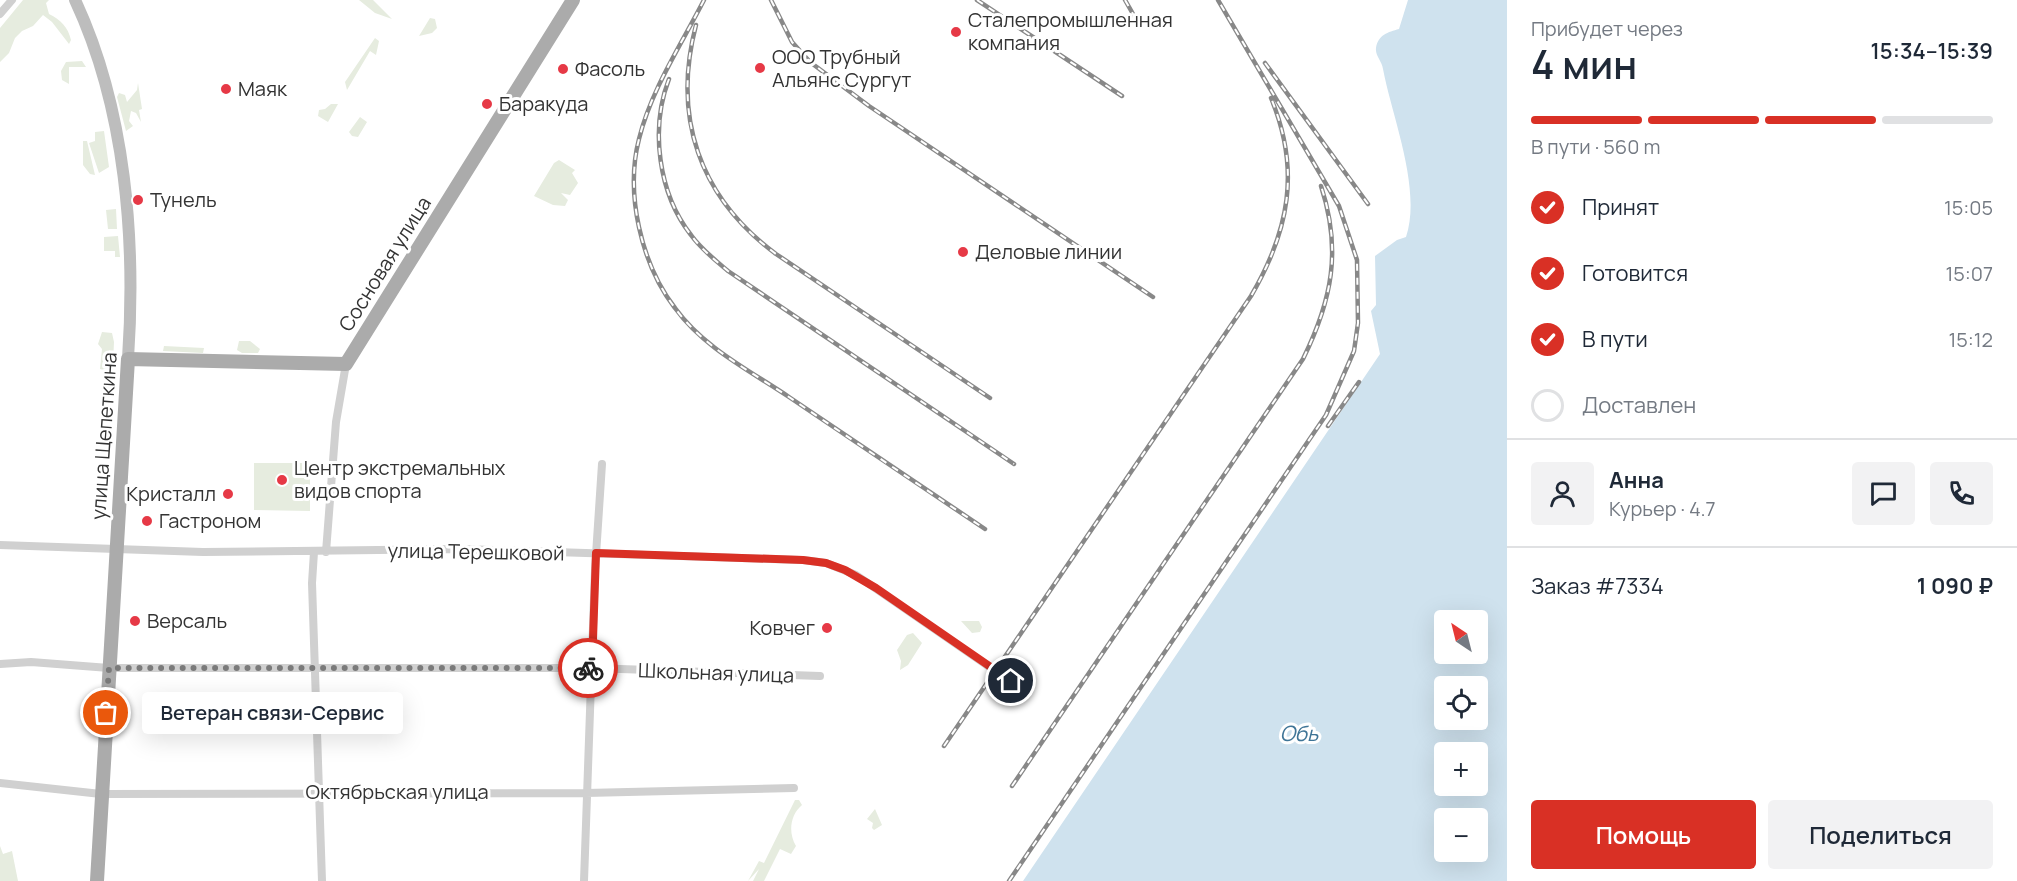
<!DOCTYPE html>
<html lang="ru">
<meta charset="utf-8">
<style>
:root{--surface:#fff;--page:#f2f2f3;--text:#1f2937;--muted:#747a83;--line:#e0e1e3;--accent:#d93025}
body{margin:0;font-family:Manrope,sans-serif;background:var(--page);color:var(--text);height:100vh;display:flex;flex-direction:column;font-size:22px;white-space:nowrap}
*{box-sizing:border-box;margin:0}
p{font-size:20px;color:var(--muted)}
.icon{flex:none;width:33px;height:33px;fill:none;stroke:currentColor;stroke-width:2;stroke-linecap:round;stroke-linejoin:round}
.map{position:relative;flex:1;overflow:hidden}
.side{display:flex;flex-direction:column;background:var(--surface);width:510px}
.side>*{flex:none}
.needle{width:39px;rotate:325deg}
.fabs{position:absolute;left:1434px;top:610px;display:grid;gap:12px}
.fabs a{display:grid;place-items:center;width:54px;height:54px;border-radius:6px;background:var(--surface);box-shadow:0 6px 24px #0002;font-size:30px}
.pin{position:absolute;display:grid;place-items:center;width:51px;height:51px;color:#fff;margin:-26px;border:3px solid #fff;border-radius:50%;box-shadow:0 2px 6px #0007}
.courier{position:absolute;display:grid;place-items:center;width:60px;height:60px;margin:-30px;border:4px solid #d93025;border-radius:50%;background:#fff;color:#222;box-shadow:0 2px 8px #0007}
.bubble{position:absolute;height:42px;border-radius:6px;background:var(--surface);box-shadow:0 6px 24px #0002;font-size:20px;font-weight:600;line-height:42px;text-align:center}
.summary em{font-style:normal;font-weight:600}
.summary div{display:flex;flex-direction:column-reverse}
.summary{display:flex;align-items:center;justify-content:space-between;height:102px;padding:0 24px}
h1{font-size:39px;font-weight:600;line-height:45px}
.bar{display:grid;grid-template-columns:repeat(4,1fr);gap:9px 6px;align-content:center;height:72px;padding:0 24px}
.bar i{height:8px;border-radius:4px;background:var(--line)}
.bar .on{background:var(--accent)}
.bar p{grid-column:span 4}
.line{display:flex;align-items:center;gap:15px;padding:0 24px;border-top:2px solid var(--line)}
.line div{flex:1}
.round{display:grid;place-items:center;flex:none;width:63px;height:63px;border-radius:6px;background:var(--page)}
ol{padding:0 24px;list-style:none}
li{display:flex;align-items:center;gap:18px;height:66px}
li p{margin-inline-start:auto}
li .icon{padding:6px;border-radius:50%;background:var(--accent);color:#fff;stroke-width:4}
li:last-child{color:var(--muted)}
li i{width:33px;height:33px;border:3px solid var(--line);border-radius:50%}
.cta{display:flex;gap:12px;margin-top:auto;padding:12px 24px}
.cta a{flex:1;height:69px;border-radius:6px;background:var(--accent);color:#fff;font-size:24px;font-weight:600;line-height:69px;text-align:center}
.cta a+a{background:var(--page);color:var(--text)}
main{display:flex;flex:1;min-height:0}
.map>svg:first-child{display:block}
.green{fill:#e6ecdf}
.water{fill:#cfe2ee;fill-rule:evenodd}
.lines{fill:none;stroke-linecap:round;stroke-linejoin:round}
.street{stroke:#d0d0d0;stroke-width:8}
.secondary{stroke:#bdbdbd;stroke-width:12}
.primary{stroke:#ababab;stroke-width:14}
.rail-casing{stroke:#888;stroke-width:4.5}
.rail{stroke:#fff;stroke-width:2;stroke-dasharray:7;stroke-linecap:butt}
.done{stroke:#7a7a7a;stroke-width:6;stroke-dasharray:0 10.8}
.route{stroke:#d93025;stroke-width:8}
.poi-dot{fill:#e63946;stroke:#fff;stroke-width:2}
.labels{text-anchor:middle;stroke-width:6;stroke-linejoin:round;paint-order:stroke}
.poi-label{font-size:20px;fill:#333;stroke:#fff;text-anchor:start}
.street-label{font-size:20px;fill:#333;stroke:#fff}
.water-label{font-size:21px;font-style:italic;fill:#3f7597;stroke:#fff}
</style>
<main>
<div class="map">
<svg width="1507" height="881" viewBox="0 0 1507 881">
<rect width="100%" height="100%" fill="#fff"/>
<path class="green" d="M23,0H49L46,3L49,14C61,20 68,27 71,40L69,44L52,22L43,15L33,26L22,31L15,38L9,53L0,62V28Z
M359,0H373L392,19L375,13Z
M430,18L435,19L437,28L432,33L419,36Z
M375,38L379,41L376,55L370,51L347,90L345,82Z
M82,61L86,67H69V84L62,80L61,71L66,62Z
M138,83L142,109L139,110L141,122L136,113L131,111L129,121L133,126L126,131L117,97L119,93L125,95L127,102L137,90Z
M331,104H338L328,122L318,116L319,110L325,109Z
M360,117L367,122L358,137L352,136L349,132Z
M104,131L109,167L99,173L89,143L95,141V132Z
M83,141H87L95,175L90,174L83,165Z
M559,160L575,170L572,173L578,183L570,195L561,193L568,200L565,206L553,205L534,196L554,163Z
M116,209L117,229H108L106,210Z
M118,236L120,257H115V251H104V237Z
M102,332L112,333L114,342L111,406L101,405L102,383L108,382L109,371L100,369L102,349L98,344Z
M239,341H250L260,349L258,353H242L237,350Z
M164,346L204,348L203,353L163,351Z
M254,463H310V511L254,510Z
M961,621H979L982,627L980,632L972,633Z
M913,633L922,643L908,665L900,670L901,661L897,650L907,635Z
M795,800H799L802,805C790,815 788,833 796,846L791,854L780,849L764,881H753L759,869L748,881L759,861L764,863Z
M875,809L882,825L874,830L872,828L873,823L867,819Z
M0,846L3,854L12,851L18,881H0Z"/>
<path class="water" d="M1408,0H1507V881H1023L1380,354L1371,311L1376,305L1375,256L1397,240L1406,237C1422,189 1392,117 1383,69C1382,61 1375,56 1376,48C1378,35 1388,32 1399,29ZM1444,621H1478V654H1444ZM1444,687H1478V720H1444ZM1444,753H1478V786H1444ZM1444,819H1478V852H1444Z"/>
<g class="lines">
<path class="street" d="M0,14L12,0
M0,545L203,552L461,549L803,560L826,563L856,575L1023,690
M314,552L312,583L322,881
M326,552L336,422L346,364
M0,664L31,662L109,668H592L820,676
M0,783L101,794L586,793L794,788
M584,881L595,570L602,464"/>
<path class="secondary" d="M75,0C126,109 136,241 128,359"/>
<path class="primary" d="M97,881L128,359L346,364L573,0"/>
<g class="rail-casing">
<path id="rail" d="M704,0C681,45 651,90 639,139C625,193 641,264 675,308C704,348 749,370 789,397C854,441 919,485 985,529
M771,0L792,42L810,62L869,106L1153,297
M977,0L1122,96
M1125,0L1137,21
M696,25C672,117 699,197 776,254L990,398
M1265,63L1368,204
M669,79C650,128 658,193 691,235C701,249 715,260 728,271L1014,464
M1328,426L1359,382
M944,746L1251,296C1289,231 1301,170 1271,98
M1012,786L1303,359C1332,300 1342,250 1321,186
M1009,881L1326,415L1354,351L1358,323L1357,260L1339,206L1218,0"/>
</g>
<use href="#rail" class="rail"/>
</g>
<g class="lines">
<path class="done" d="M106,713L109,668H588"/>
<path class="route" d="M588,668H592L596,553L803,560L826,563L845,570L876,588L1011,681"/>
</g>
<g class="poi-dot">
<circle cx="956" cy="32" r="6"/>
<circle cx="760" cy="68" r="6"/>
<circle cx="563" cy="69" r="6"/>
<circle cx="226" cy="89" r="6"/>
<circle cx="487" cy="104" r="6"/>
<circle cx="138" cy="200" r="6"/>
<circle cx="963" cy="252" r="6"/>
<circle cx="282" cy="480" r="6"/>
<circle cx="228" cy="494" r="6"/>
<circle cx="147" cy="521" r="6"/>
<circle cx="135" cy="621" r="6"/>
<circle cx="827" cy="628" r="6"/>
</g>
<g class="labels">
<g class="poi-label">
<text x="968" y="27">Сталепромышленная<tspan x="968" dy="23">компания</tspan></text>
<text x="772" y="64">ООО Трубный<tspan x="772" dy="23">Альянс Сургут</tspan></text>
<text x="575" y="76">Фасоль</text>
<text x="238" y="96">Маяк</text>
<text x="499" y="111">Баракуда</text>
<text x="150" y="207">Тунель</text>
<text x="975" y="259">Деловые линии</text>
<text x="294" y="475">Центр экстремальных<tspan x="294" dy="23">видов спорта</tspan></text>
<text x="216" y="501" text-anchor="end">Кристалл</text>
<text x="159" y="528">Гастроном</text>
<text x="147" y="628">Версаль</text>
<text x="815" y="635" text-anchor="end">Ковчег</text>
</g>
<g class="street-label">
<text transform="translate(385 264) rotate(-58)" y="7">Сосновая улица</text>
<text transform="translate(104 436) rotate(-86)" y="7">улица Щепеткина</text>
<text transform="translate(476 552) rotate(1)" y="7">улица Терешковой</text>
<text transform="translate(716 673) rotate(2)" y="7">Школьная улица</text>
<text x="397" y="799">Октябрьская улица</text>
</g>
<g class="water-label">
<text x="1299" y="741">Обь</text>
</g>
</g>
</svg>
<div class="fabs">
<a><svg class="needle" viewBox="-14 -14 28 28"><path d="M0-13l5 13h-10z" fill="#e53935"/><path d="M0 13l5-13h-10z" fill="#747a83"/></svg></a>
<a><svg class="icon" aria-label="locate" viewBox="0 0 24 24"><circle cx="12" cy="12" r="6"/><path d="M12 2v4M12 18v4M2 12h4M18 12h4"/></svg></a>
<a>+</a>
<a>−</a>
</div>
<div class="pin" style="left:106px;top:713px;background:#ea580c"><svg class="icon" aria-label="bag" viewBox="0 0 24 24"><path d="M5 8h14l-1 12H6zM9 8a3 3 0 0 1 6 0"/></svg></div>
<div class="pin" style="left:1011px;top:681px;background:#1f2937"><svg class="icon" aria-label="home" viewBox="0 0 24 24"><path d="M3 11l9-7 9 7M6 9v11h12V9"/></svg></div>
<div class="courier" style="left:588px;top:668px"><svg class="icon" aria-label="bike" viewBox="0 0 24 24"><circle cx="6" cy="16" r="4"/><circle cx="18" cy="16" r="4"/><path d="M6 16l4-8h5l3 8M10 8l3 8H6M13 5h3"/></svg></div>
<div class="bubble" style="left:142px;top:692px;width:261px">Ветеран связи-Сервис</div>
</div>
<section class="side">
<div class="summary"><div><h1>4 мин</h1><p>Прибудет через</p></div><em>15:34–15:39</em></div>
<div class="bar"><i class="on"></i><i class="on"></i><i class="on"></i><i></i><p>В пути · 560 m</p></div>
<ol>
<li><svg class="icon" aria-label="check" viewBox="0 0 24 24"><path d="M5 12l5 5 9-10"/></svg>Принят<p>15:05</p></li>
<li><svg class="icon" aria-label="check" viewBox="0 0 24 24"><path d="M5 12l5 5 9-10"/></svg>Готовится<p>15:07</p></li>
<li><svg class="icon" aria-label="check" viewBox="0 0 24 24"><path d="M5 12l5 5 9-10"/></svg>В пути<p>15:12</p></li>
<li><i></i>Доставлен</li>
</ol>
<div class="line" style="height:108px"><a class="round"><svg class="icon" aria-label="person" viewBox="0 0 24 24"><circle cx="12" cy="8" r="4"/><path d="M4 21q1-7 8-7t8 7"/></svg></a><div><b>Анна</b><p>Курьер · 4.7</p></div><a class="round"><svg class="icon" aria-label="chat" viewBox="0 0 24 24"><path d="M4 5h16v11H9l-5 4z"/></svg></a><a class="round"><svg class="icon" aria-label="phone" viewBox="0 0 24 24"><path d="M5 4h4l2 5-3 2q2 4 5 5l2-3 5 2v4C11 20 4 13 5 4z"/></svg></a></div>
<div class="line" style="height:78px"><div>Заказ #7334</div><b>1 090 ₽</b></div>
<div class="cta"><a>Помощь</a><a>Поделиться</a></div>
</section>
</main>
